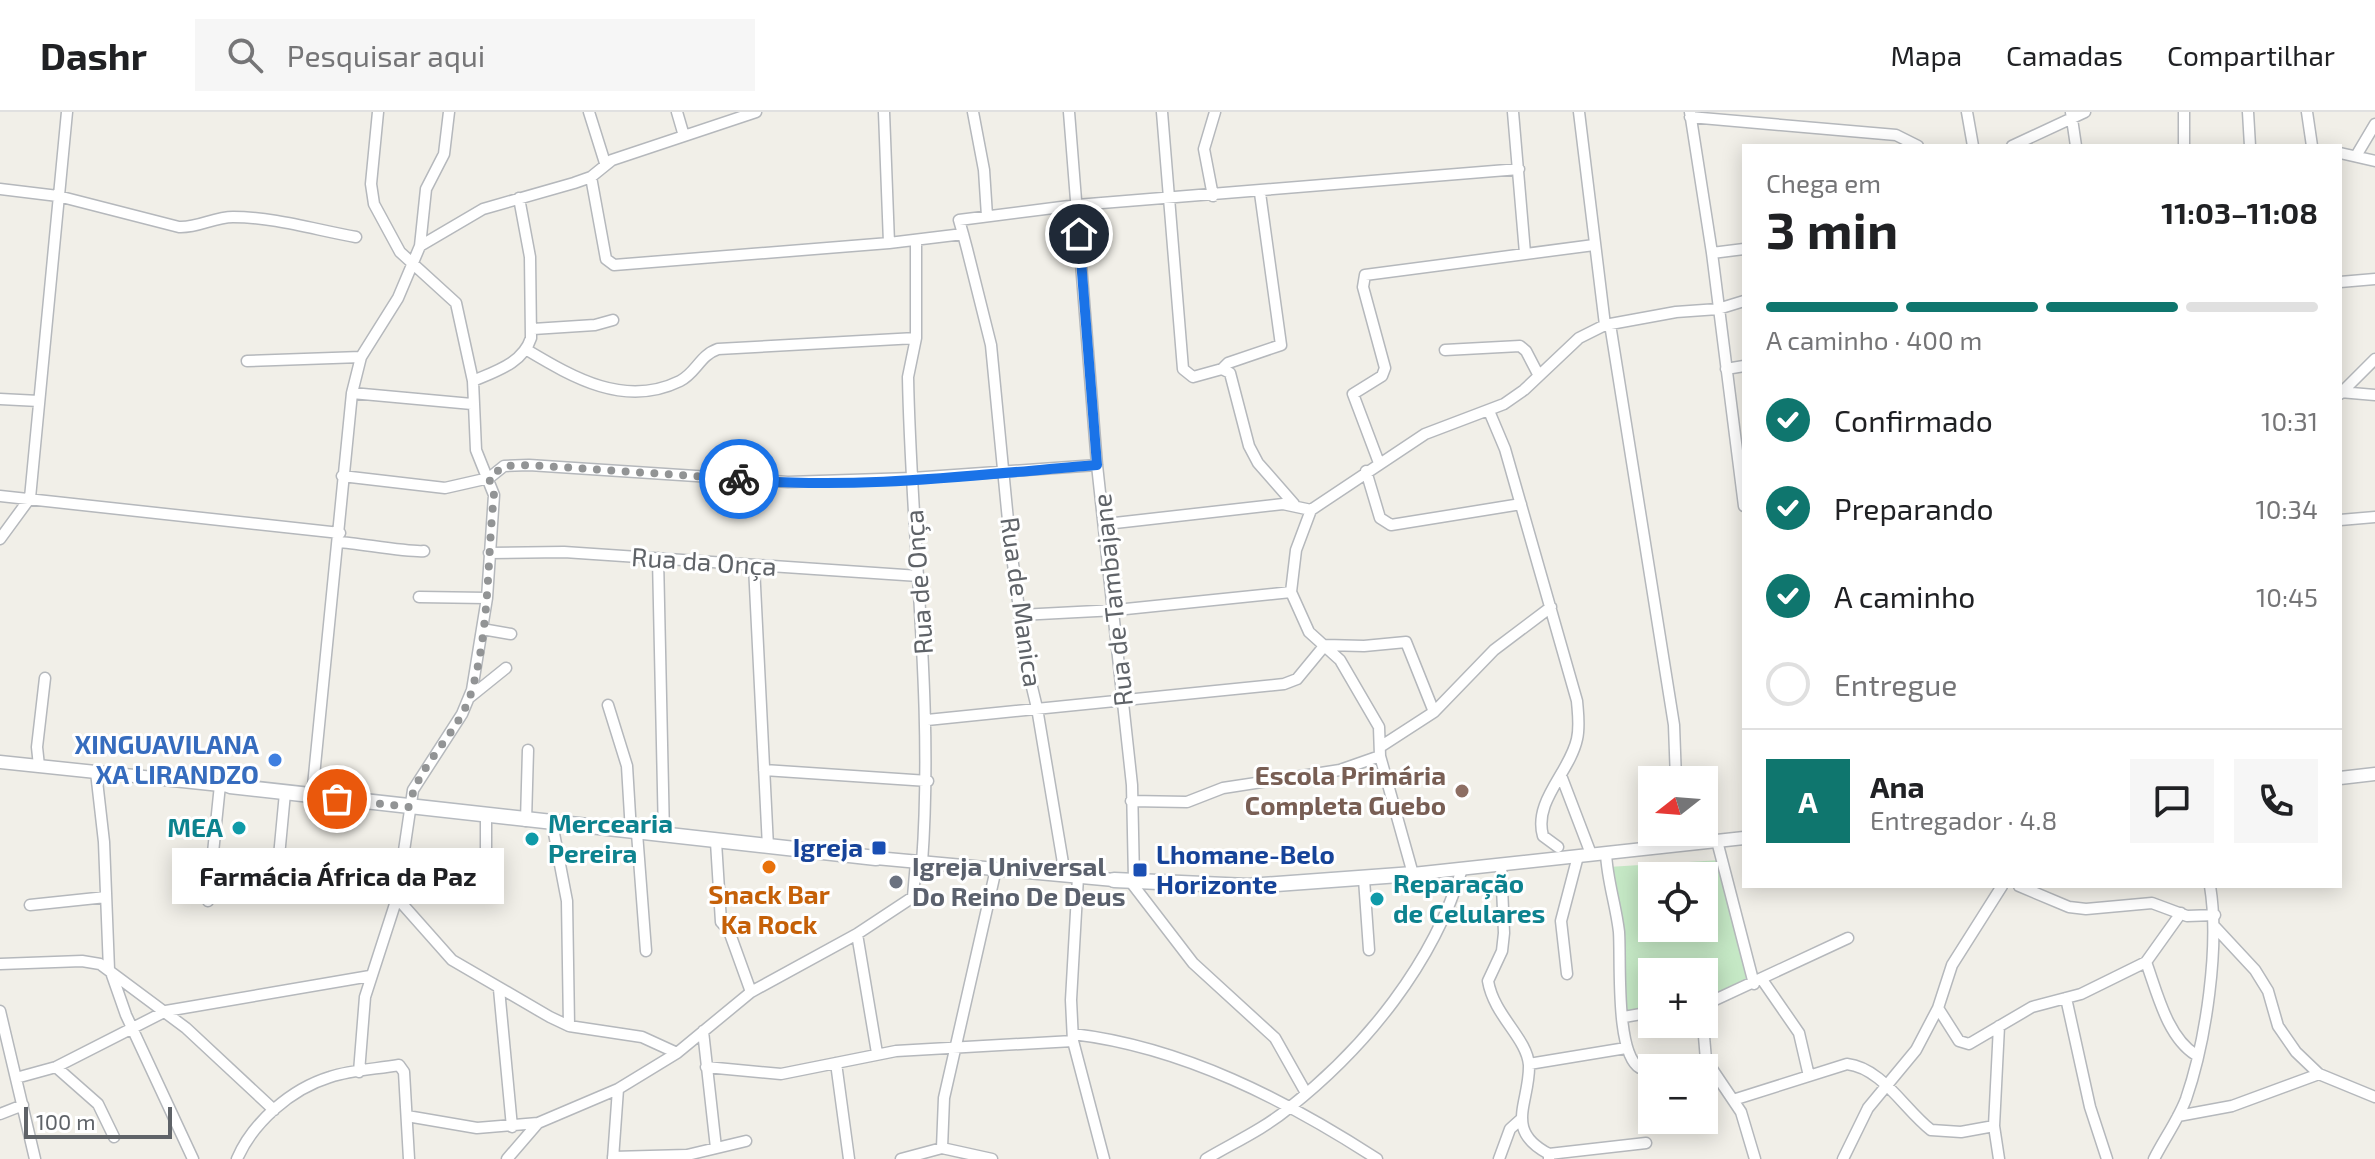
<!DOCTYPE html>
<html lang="pt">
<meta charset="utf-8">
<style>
:root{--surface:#fff;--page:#f6f6f6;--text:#202124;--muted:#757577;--line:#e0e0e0;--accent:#0f766e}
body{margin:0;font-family:"Exo 2",sans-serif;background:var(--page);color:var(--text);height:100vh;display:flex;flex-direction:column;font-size:30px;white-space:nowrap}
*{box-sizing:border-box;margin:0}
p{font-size:26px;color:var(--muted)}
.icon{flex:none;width:44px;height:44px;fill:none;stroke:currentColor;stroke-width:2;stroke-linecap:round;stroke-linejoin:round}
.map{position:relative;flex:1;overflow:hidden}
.drawer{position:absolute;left:1742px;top:32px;width:600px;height:744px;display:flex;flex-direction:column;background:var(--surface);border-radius:0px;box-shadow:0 4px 20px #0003}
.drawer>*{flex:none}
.needle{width:52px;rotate:253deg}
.fabs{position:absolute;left:1638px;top:654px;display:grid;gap:16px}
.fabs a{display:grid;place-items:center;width:80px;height:80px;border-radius:0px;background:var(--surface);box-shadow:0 4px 20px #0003;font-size:40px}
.scale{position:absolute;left:24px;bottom:20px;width:148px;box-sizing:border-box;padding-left:8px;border:4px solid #5f6368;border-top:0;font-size:22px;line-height:28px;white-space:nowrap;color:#5f6368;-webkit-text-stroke:6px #fff;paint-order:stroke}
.pin{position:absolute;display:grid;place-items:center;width:68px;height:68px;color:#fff;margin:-34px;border:4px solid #fff;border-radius:50%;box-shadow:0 2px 8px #0007}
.courier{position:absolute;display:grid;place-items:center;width:80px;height:80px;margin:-40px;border:6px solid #1a73e8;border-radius:50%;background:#fff;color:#222;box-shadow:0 2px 10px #0007}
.bubble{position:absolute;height:56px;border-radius:0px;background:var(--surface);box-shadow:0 4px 20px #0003;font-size:26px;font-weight:700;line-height:56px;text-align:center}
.headline em{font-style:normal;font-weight:700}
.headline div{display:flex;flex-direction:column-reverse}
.headline{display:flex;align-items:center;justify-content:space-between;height:136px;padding:0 24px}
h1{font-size:52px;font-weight:700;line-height:60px}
.bar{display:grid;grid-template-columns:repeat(4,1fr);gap:12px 8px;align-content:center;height:96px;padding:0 24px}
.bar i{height:10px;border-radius:6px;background:var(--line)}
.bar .current{background:var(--accent)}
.bar p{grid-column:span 4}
.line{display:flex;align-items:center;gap:20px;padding:0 24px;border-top:2px solid var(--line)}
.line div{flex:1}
.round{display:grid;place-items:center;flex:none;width:84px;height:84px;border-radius:0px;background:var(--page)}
ol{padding:0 24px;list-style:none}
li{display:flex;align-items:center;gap:24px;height:88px}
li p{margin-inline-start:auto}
li .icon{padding:8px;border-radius:50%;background:var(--accent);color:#fff;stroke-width:4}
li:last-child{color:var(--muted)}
li i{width:44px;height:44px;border:4px solid var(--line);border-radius:50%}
header{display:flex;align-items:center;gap:48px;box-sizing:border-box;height:112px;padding:0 40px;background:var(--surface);border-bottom:2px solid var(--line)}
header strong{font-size:38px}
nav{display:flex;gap:44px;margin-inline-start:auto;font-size:28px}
.search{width:560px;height:72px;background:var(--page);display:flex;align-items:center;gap:20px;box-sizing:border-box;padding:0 28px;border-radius:0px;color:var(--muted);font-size:30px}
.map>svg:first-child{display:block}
.green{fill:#c5e8c5;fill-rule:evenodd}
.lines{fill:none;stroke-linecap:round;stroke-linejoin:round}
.minor-casing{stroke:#b5b8bc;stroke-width:13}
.tertiary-casing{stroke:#b5b8bc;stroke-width:15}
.secondary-casing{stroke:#b6babf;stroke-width:17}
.minor{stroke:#fff;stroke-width:10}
.tertiary{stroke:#fff;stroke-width:12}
.secondary{stroke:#fff;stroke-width:14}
.done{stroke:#929495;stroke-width:8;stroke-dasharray:0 14.4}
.route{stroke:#1a73e8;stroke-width:10}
.shop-dot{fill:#3f7fe0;stroke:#fff;stroke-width:3}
.education-dot{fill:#8d6e63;stroke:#fff;stroke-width:3}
.culture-dot{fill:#0f9aa8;stroke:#fff;stroke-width:3}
.transit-dot{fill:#1a4fb4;stroke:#fff;stroke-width:3}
.food-dot{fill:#e8710a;stroke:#fff;stroke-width:3}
.worship-dot{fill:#6b7280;stroke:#fff;stroke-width:3}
.labels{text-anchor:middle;stroke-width:6;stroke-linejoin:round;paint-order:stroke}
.street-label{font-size:26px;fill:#5f6368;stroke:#fff}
.shop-label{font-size:26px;font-weight:bold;fill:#366cbe;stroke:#fff;text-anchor:end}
.education-label{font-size:26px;font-weight:bold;fill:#785e54;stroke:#fff;text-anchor:end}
.culture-label{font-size:26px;font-weight:bold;fill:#0d838f;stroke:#fff;text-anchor:start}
.transit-label{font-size:26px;font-weight:bold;fill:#164399;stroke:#fff;text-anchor:end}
.worship-label{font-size:26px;font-weight:bold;fill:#5b616d;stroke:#fff;text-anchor:start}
.food-label{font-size:26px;font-weight:bold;fill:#c56008;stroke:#fff}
</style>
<header>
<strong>Dashr</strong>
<div class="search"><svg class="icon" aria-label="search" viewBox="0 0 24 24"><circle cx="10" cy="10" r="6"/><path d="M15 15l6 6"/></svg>Pesquisar aqui</div>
<nav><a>Mapa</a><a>Camadas</a><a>Compartilhar</a></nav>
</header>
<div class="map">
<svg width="2375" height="1047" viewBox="0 0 2375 1047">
<rect width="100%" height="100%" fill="#f1efe8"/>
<path class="green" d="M1721,748L1750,867L1704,889V860H1652V898L1627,902L1624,900L1608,755ZM1652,764H1704V816H1652Z"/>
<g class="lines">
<g class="minor-casing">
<path id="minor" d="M589,0L605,51
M677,0L684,24
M973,0L984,58L987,104
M1069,0L1097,353L1132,673L1134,768
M1162,0L1183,257L1193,265L1222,257L1230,261L1249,334L1258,351L1294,392
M1513,0L1525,141
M1579,0L1605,213
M1690,0L1712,141L1744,394
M1967,0L1973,34
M2071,0L2076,34
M2184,0V34
M2248,0L2250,34
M2307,0L2312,34
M1690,5L1896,23L1918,34
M2012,34L2085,0
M2340,41L2375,49
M2356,44L2375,12
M591,65L606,147L614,153L889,131L884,0
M0,77L58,84L179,115C198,116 214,105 233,105C274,105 316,118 356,125
M1213,84L1204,37L1215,0
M963,122L959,108L1077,93L1519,57
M916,128V226L908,265C911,428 934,588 922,751
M889,131L963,122L967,137L991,233L1010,429L1026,550L1037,596L1065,763
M420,134L483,97L574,71L591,65L612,48L756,0
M1712,141L1744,137
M2340,170L2375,167
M1610,212L1674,613L1676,668
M533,217L595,213L613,208
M527,238C574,266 625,296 680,269C696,261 700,243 718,237L916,226
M1445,238L1520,234L1526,239L1539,264
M247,249L361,245
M1222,257L1228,251L1281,233L1260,81
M1726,257L1744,254
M473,269C496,259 523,251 531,226L530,145L519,86
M2340,280L2375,283
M352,281L472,292
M2340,282L2375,247
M0,287L39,289
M1489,299L1505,337L1577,589C1578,602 1580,614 1577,627C1570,660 1533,689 1543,724L1558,735
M1379,351L1353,282L1382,264L1385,256L1363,175L1365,163L1594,133
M1366,359L1380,406L1391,413L1521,392
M342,364L445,376L489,366L504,354L529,353L788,370L912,366L1097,353
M0,384L340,421
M2340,408L2375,405
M1106,412L1283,392L1311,398
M0,427L30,386L67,0
M339,430C357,431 412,441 424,439
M489,441L564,440L919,464
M658,446L664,724
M754,454L768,735
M419,485L487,486
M1020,503L1116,498L1291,480
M482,517L511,522
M470,585L506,556
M608,593L627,654L631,720
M927,608L1284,572L1297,567L1325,533L1364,534L1406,530L1434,600
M1380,635L1434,600L1494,538L1551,495
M39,654L37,635L45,566
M764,658L928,669
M96,660L104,730L109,858
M1562,666L1591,742
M312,684L352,281L361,245L398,186L420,134L426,77L444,42L449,0
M1131,689L1187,690L1223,676L1340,658L1380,644
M526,709L528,638
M552,711L567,789L569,914
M1682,720L1683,730
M637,721L646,839
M1717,729L1754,872
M716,730L721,810L729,819L751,880
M1606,741C1607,768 1616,793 1619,820C1621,848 1615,942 1640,956L1706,948
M1501,752L1504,821L1502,839L1488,869C1494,904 1527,926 1529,953C1530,991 1503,1018 1549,1042V1047
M1413,762L1380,644L1379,615L1340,548L1309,520L1291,480L1296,438L1311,398L1425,322L1504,292L1524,278L1579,226L1605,213L1676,200L1718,197L1744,189
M1078,765L1071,888L1073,929L1104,1047
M1364,767L1369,838
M1130,769L1193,851L1275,926L1306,981
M486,771V703
M2019,774L2069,795L2086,797L2152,791L2187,804L2215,803
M276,776L285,681
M397,786L452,848L550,905L569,914L642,925L677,941
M208,789L220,673
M30,793L106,785
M2215,815L2255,858L2268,879L2278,914L2296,940L2319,962L2375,985
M857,822L877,941
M2146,850L2181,801
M0,852L82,849L100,852L186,916L274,998
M1567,862L1561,809L1578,744
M112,863L126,903L193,1047
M1763,869L1799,921L1809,964
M499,877L512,1015
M2066,886L2090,995L2107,1047
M1704,893L1848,826
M1938,896L1959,929L1969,932L2032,895L2081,882L2146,850C2157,880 2167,925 2196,943
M0,899L35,1047
M1624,905L1652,900
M1703,912L1706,948L1741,1000L1755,1047
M1999,914L1994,1014L1999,1047
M703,919L716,1036
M1073,922C1183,935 1286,988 1377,1047
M836,951L849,1047
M1529,952L1626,936
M56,955L98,992L114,1025
M706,955L781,962L896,939L1073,929
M359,960L365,885L397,786L413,678L462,602L472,578L487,486L494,383L476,338L473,269L456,191L400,140L374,92L371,72L378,0
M16,966L56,955L166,899L370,864
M1733,988L1847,952C1882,956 1904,997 1931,1018L1961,1020L1994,1014
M0,1002L23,993
M407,1004L477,1016L538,1011
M2178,1004L2232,994L2319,962
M942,1036L944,986L996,757
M1549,1042L1646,1031
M613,1045L687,1043L746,1029
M237,1047C253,1010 291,977 330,965C351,958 376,957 399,953L404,960L409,1047
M507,1047L538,1011L618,977
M613,1047L618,977L677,941L751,880L857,822L913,785L916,750
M901,1047L942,1036L992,1047
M1206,1047C1233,1031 1264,1017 1289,996C1366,935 1433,852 1462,757
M1499,1047L1510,1017L1520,1008
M1843,1047L1868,996L1916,938L1938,896L1952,853L2002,774
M2154,1047C2164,1027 2178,1008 2186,987C2206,929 2220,834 2210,774"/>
</g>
<g class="tertiary-casing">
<path id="tertiary" d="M0,650L230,674
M2340,666L2375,662
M876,746L1114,768
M1413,762L1744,726"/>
</g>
<g class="secondary-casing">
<path id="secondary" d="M230,674L876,746
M1114,768L1248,774L1413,762"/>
</g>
<use href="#minor" class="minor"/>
<use href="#tertiary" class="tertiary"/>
<use href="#secondary" class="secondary"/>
</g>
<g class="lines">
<path class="done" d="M337,687L409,695C418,650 460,622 472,578C490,515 487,447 494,383L489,366L504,354L529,353L739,367"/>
<path class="route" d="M739,367C852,379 984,362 1097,353L1079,122"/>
</g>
<circle class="shop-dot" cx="275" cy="648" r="8"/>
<circle class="education-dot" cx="1462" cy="679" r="8"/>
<g class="culture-dot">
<circle cx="239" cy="716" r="8"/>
<circle cx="532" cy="727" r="8"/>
<circle cx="1377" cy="787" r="8"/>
</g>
<g class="transit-dot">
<rect x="871" y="728" width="16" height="16" rx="4"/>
<rect x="1132" y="750" width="16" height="16" rx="4"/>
</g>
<circle class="food-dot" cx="769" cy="755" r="8"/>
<circle class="worship-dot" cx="896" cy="770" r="8"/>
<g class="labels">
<g class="street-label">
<text transform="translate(704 450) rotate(4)" y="9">Rua da Onça</text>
<text transform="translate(919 470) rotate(-94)" y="9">Rua de Onça</text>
<text transform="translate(1113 488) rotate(-96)" y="9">Rua de Tambajane</text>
<text transform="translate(1021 490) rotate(82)" y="9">Rua de Manica</text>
</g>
<g class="shop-label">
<text x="259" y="642">XINGUAVILANA<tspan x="259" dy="30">XA LIRANDZO</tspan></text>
</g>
<g class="education-label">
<text x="1446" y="673">Escola Primária<tspan x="1446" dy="30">Completa Guebo</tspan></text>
</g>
<g class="culture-label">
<text x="548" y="721">Mercearia<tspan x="548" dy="30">Pereira</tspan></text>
<text x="223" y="725" text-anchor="end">MEA</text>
<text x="1393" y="781">Reparação<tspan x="1393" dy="30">de Celulares</tspan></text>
</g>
<g class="transit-label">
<text x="863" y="745">Igreja</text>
<text x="1156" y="752" text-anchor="start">Lhomane-Belo<tspan x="1156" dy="30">Horizonte</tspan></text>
</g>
<g class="worship-label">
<text x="912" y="764">Igreja Universal<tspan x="912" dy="30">Do Reino De Deus</tspan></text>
</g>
<g class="food-label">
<text x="769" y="792">Snack Bar<tspan x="769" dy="30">Ka Rock</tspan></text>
</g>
</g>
</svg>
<div class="fabs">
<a><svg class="needle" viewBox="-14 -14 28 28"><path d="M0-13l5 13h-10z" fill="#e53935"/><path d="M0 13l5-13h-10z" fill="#757577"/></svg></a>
<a><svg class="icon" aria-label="locate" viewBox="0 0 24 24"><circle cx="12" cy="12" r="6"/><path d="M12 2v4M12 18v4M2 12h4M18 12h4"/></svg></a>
<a>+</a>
<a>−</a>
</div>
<div class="scale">100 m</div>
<div class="pin" style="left:337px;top:687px;background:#ea580c"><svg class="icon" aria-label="bag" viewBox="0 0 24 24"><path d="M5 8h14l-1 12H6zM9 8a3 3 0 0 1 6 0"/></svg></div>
<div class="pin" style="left:1079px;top:122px;background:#1f2937"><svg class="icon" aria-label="home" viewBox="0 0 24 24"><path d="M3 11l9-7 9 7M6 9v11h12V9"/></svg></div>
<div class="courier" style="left:739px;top:367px"><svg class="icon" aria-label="bike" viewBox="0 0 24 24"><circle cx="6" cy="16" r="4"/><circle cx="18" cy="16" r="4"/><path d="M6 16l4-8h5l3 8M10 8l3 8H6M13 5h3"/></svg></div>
<div class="bubble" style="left:172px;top:736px;width:332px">Farmácia África da Paz</div>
<section class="drawer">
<div class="headline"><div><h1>3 min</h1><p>Chega em</p></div><em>11:03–11:08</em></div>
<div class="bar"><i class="current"></i><i class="current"></i><i class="current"></i><i></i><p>A caminho · 400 m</p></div>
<ol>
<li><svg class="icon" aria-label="check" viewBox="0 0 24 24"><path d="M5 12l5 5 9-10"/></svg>Confirmado<p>10:31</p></li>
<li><svg class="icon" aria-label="check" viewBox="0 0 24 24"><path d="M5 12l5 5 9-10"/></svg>Preparando<p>10:34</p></li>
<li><svg class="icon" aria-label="check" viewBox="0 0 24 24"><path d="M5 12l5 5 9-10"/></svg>A caminho<p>10:45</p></li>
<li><i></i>Entregue</li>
</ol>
<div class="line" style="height:144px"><b class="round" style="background:var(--accent);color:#fff">A</b><div><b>Ana</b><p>Entregador · 4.8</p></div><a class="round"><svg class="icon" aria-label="chat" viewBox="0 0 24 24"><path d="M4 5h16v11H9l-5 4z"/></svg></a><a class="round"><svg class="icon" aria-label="phone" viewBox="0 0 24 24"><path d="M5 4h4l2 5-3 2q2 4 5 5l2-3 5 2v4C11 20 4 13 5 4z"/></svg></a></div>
</section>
</div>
